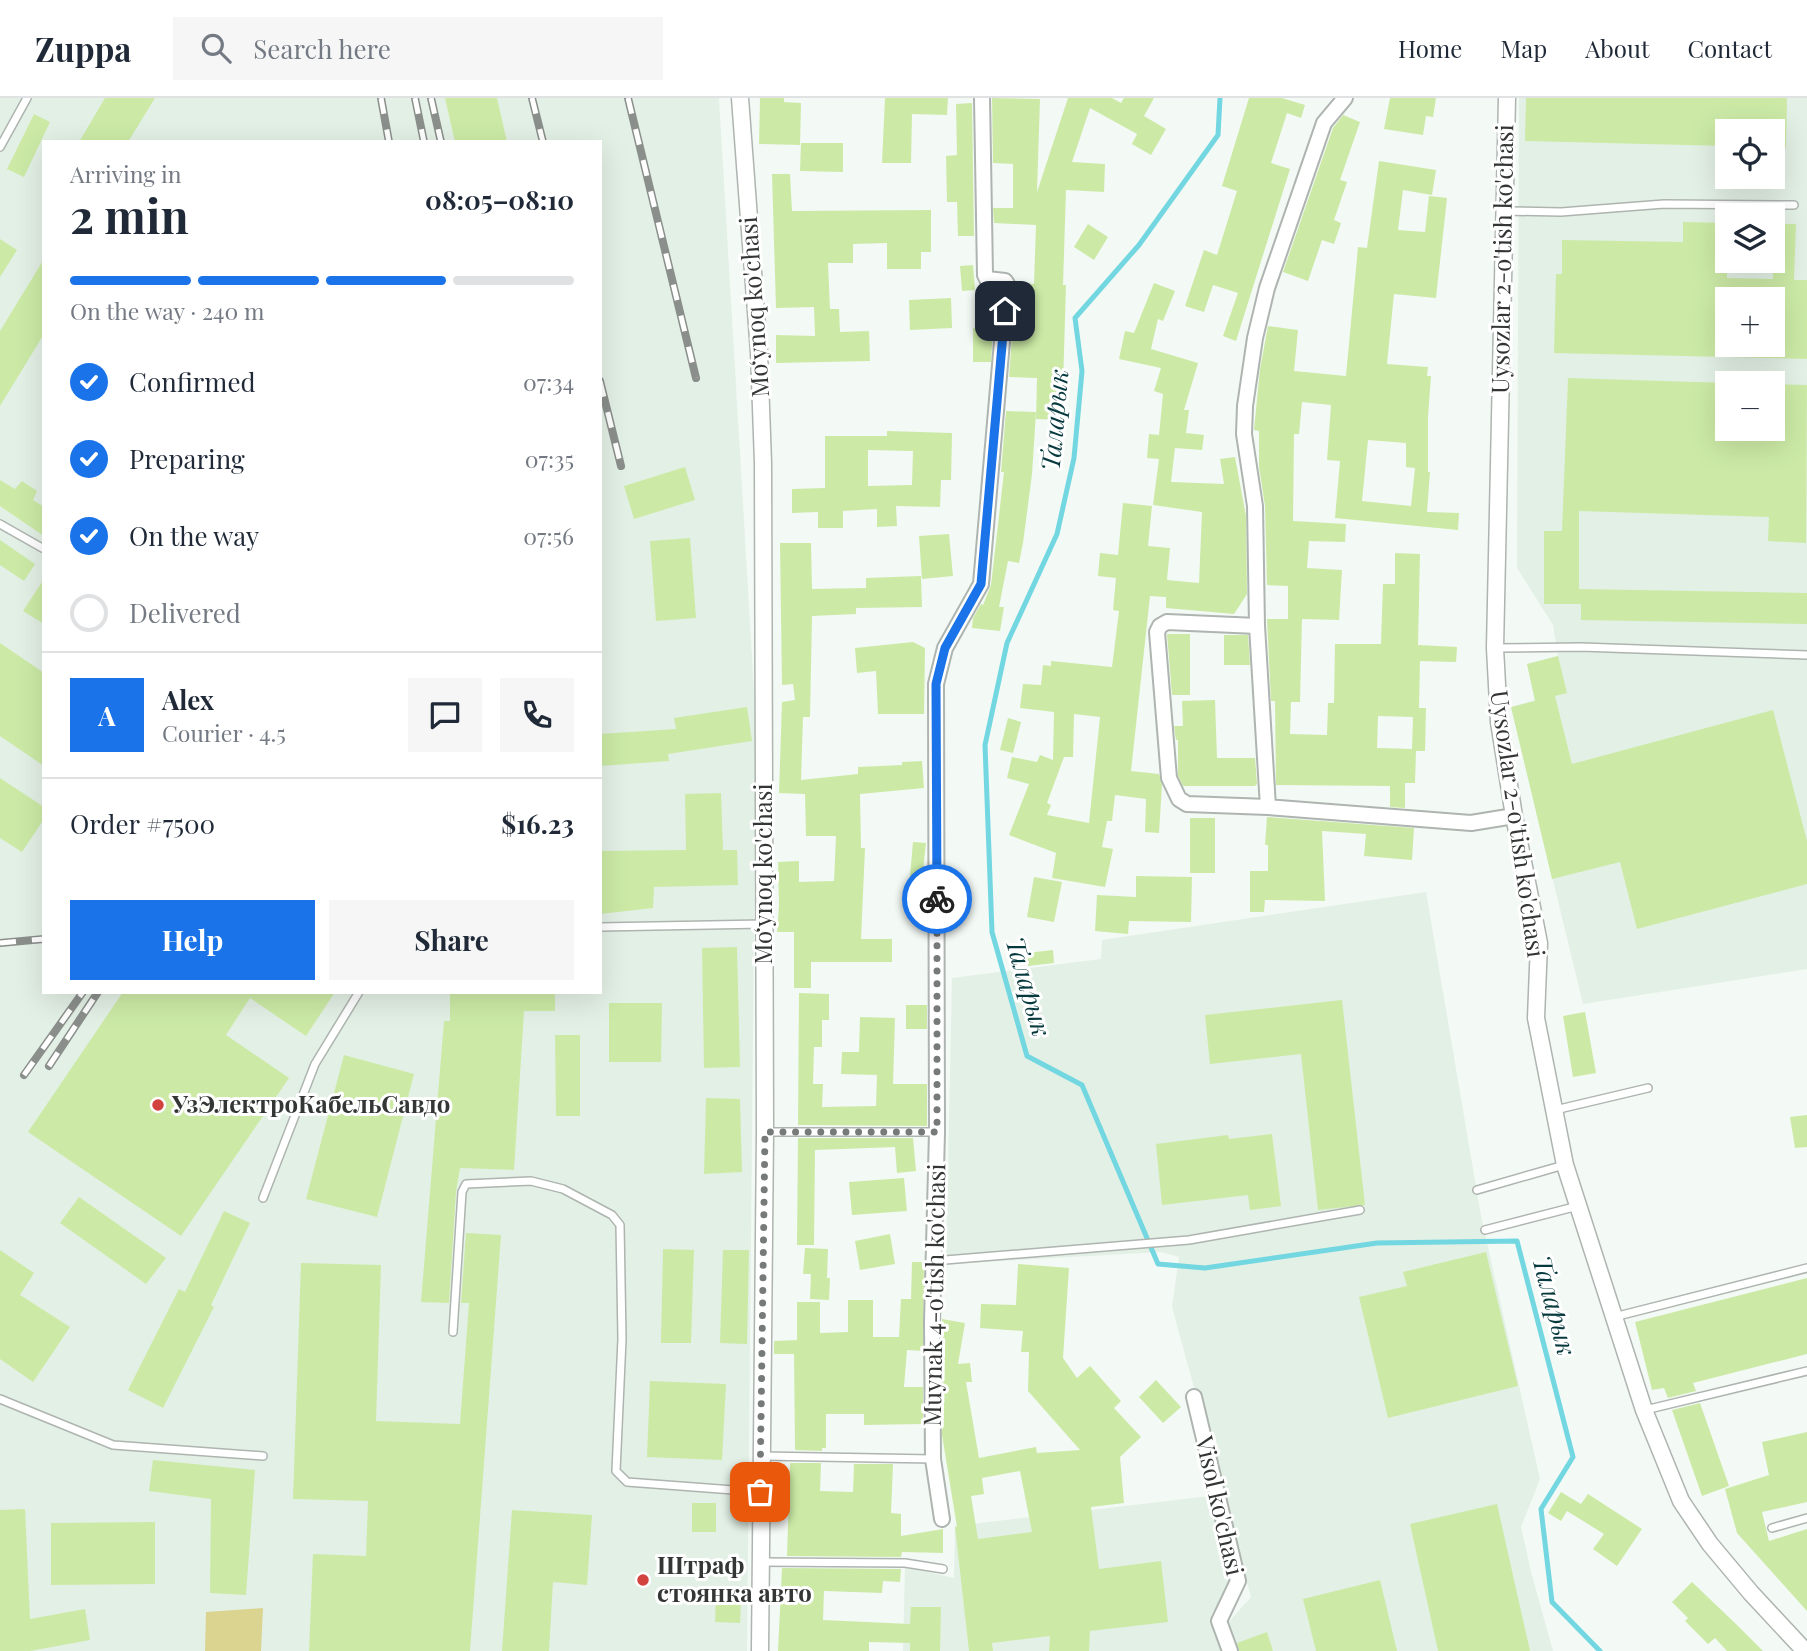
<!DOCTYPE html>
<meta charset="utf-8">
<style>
:root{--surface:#fff;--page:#f6f6f7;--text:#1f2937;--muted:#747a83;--line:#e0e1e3;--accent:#1a73e8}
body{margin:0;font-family:"Playfair Display",serif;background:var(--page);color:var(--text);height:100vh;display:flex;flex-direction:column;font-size:26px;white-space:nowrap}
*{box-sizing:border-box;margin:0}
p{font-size:23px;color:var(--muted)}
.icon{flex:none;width:38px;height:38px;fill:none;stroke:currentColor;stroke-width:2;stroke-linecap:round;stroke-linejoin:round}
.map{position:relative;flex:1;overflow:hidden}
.sheet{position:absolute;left:42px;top:42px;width:560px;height:854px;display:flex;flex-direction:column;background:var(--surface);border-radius:0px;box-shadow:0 7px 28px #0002}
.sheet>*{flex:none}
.fabs{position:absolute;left:1715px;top:21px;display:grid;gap:14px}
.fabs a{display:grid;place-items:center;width:70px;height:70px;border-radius:0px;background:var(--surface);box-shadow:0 7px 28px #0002;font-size:35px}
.pin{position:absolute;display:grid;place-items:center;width:60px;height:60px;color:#fff;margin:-30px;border-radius:14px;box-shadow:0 4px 10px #0006}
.courier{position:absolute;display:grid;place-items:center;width:70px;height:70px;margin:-35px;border:5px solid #1a73e8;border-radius:50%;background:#fff;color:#222;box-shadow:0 2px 9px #0007}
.head em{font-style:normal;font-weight:700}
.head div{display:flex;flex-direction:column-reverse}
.head{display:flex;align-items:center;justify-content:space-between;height:119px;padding:0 28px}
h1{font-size:46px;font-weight:700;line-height:52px}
.bar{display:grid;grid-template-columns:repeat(4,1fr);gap:10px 7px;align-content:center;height:84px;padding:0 28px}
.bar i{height:9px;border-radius:5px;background:var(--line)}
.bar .active{background:var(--accent)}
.bar p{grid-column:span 4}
.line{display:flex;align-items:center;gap:18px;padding:0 28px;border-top:2px solid var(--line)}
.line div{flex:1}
.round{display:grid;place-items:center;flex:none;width:74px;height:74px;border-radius:0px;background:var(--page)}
ol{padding:0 28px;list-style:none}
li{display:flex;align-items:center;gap:21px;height:77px}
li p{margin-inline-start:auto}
li .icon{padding:7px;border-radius:50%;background:var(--accent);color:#fff;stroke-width:4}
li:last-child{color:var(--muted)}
li i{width:38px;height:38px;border:4px solid var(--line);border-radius:50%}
.primary-button{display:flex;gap:14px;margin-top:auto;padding:14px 28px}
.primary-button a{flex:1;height:80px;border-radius:0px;background:var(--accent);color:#fff;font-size:28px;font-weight:700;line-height:80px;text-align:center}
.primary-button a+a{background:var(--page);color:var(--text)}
header{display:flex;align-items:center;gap:42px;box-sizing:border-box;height:98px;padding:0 35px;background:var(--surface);border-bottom:2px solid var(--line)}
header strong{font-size:33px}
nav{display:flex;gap:38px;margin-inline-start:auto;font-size:24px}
.search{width:490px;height:63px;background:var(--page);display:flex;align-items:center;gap:18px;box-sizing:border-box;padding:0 24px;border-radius:0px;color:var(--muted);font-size:26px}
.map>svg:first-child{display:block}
.built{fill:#e3f0e5;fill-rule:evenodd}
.green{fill:#dbd390}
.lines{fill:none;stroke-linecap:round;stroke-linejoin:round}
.stream{stroke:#72d7e0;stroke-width:5}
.building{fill:#cceaa6;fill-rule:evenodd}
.service-casing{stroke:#aeb4af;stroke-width:10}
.minor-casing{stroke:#aeb4af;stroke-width:18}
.tertiary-casing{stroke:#aeb4af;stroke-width:19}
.service{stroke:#fff;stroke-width:7}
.minor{stroke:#fff;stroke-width:14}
.tertiary{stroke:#fff;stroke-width:16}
.rail-casing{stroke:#8b8f8c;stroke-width:8}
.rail{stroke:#fff;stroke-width:5;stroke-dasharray:16;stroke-linecap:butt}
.done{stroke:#767a78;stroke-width:7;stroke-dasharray:0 12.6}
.route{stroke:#1a73e8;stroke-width:9}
.poi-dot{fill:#d2433e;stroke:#fff;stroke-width:2.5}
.labels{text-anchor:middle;stroke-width:6;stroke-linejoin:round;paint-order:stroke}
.street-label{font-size:24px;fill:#333634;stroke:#fff}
.poi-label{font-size:24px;font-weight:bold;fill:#333634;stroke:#fff;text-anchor:start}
.water-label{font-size:26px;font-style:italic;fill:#06393d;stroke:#fff}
</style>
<header>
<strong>Zuppa</strong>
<div class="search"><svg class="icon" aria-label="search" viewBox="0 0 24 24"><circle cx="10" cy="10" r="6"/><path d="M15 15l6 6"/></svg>Search here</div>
<nav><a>Home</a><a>Map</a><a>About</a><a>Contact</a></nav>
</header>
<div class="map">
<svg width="1807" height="1553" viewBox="0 0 1807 1553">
<rect width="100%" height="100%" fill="#f3f9f5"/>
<path class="built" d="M0,0H719L756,627L747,1553H0ZM44,44H600V894H44Z
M1519,0H1807V871L1583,906L1511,609L1535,602L1527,566L1558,558L1553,527L1517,470ZM1727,33H1773V79H1727ZM1727,117H1773V163H1727ZM1727,201H1773V247H1727ZM1727,285H1773V331H1727Z
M1426,794L1481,1118L1540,1381L1521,1429L1531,1474L1553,1553H1236L1228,1525L1251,1499L1172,1209L1179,1159L1161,1154L946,1166L952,880L1101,861L1102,842Z
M1210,1398L1231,1486L1211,1517L1223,1553H903L905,1469L954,1480L955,1428Z"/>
<path class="green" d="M263,1510L261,1553H205L206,1514Z"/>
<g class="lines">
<path class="stream" d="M1220,0L1218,37L1139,147L1075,220L1082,273L1074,360L1057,436L1007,545L985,647L992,834L1027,958L1082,987L1158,1166L1205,1170L1377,1145L1517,1143L1573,1359L1541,1411L1552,1504L1600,1553"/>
</g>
<path class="building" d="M105,0H155L128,44H79Z
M445,0H497L507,44H455Z
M760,0H784V4L801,5L800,47L759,46Z
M885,0H948L947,17L912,16L911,65H882Z
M992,0L1040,1L1037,94L1068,0H1112L1121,5L1124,0H1154L1144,18L1166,31L1151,57L1132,46L1137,36L1090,10L1072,64L1105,66L1104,94L1066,92L1063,187H1066L1062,322L1036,321L1037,280L1009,279L1016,185L1034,186L1036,127L994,125L993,110H1013V66L993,65Z
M1249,0H1282L1305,7L1301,20L1287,15L1271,65L1290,71L1236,243L1223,238L1238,195L1213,187L1204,214L1185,208L1204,152L1217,157L1237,93L1222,88Z
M1390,0H1436L1433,19L1426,18L1423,37L1384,31Z
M1526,0H1787L1786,50H1773V33H1727V48L1525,43Z
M972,5L974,138H958L957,104H947L946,58L957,57L956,6Z
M34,16L50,24L24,79L7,71Z
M1343,17L1360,24L1340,82L1347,84L1334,122L1341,125L1334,146L1322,142L1308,183L1283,174L1333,30Z
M801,45H843V74L800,73Z
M1379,63L1436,72L1432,97L1403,92L1398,132L1425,134L1429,98L1447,100L1436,200L1394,196L1387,266L1428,269L1427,278H1431L1428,319V374H1430L1427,414L1459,415L1458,432L1335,420L1340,363L1327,362L1331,307L1302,304L1299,336H1294L1293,423L1346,426L1345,444L1309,443L1307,470L1342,472L1339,522L1302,521L1300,604H1291L1290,636L1327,637L1328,605H1334L1335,546H1381L1383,486H1395V455L1420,456L1418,547L1457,549L1456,564L1420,563L1419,610H1426L1425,653H1416L1415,685H1405V710L1390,709V688L1276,687L1275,603H1271L1267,521H1288V488L1267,487L1265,408L1259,369V333L1254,332L1260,271L1268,228L1298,232L1294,273L1346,278L1358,149L1367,150ZM1368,342L1406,345V369L1415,370L1411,408L1362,403ZM1378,618L1413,619L1412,651L1377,650Z
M772,76H790L792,113L931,112V154H921V171H887V145L853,146V165H828L830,211H839L840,234L869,233L870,263L776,265V237L815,238L814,209L776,210Z
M1683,124L1727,125V180L1773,181V126H1796L1794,182H1807V261L1554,255L1556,176H1562V142L1683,144ZM1727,201H1773V247H1727Z
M1088,126L1108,139L1094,162L1074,149Z
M0,141L17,152L0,179Z
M44,161V236L0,308V233Z
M973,167L975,192L962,193L960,168Z
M1154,185L1175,193L1163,223L1158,221L1151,251L1198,265L1184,312H1189L1186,335L1204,337L1202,352L1175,350L1171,384L1224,386L1220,361L1235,359L1246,418L1247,496L1234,516L1166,510V499L1150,498L1131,673L1159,676L1162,687L1159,735L1145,734L1146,701L1115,697L1112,723H1107L1102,749L1113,751L1105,789L1052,780L1056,755L1009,737L1029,686L1007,680L1012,659L1037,664L1040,657L1053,662L1054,614L1020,610L1023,586L1041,587L1043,567L1051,568V563L1112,569L1119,513L1113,512L1116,480L1098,478L1100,455L1118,457L1123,405L1152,408L1148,448L1170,450L1167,482L1199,485L1202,414L1153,407L1159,361L1147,360L1149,336L1159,337L1163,296L1154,293L1161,270L1119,261L1125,233L1134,235ZM1074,616L1100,619L1089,725L1047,717L1051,707L1047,705L1064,659H1073Z
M951,200L952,230L910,232L909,202Z
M973,230H993L991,264H973Z
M1568,280L1727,285V331H1773V286L1807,287L1806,445L1768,443L1769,419L1579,413V491L1807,495V526L1581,522V506H1544V433H1562Z
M1006,313L1036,314L1032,376L1023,445L1019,465L1008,463L999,509H1004L1000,533L972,530L973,520L981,506L983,507L991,487L1004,374H1001Z
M887,333L952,335L951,382H941L940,409L896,408L897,428L877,429V411L843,413V430H818V414L792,415V391L825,390V338H887ZM868,352L913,353L912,387L868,388Z
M685,369L695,402L634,421L624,388Z
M0,382L15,391L22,383L37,393L33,402L44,409V438L0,408Z
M949,436L953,478L922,481L919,438Z
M690,440L696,520L656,523L650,443Z
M0,442L35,466L24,483L0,467Z
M780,445H811L812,491L866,490V480L921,478L922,509L856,510V516L812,518L810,619H803L801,682L858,676V669L902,667V664L922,663L924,690L860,696L861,750H865L861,841H892V864H811V890H794V834H777L779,807L778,764L799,763V784L834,783L836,738H806L805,696L779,695L782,604L795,602L793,586L782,587Z
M44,481V526L23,513Z
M1167,536H1190V597H1172Z
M1224,537H1248L1250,567H1224Z
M913,544L925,550L924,616H878L876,573L857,575L855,550Z
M0,545L44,575V668L0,638Z
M1558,558L1567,595L1555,598L1572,666L1773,612L1807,743V786L1637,831L1620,764L1552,781L1511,609L1535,603L1527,566Z
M1215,602L1217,660H1255L1257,686L1255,688H1183L1178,678V642H1176L1174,628H1183L1182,603Z
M747,609L752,643L668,656L669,663L600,668V636L676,631L674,620Z
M1008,620L1021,624L1013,655L1000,652Z
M0,680L44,709V721L22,754L0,740Z
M721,695L723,752H737L738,787L654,789L653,810L600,816V753L686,752L685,696Z
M1267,719L1414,730L1412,762L1364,758L1366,736L1322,733L1325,803L1265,802L1264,814H1250V773H1268V747H1265Z
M1190,720H1215V775H1190Z
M913,744L926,745L921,790L909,789Z
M1136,778L1192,779L1191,824L1129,823L1128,836L1095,833L1097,797L1136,799Z
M1034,779L1062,784L1054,824L1027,819Z
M737,849L740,969L704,970L702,850Z
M1053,852L1054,865L1028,868L1027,855Z
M123,894H335L306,938L250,900L226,937L289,980L181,1138L28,1034Z
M450,894H555V913H524L514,1072L460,1070L456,1094L449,1205L421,1204L444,923H450Z
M799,895L829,896V922H822V949H814L813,986H823L822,1009L876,1008L877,977L841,976L842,954H859L860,919L895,920L893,986H927V1028L798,1027Z
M1342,902L1365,1107L1318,1112L1301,956L1210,966L1205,917Z
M609,905H662L661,964H609Z
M906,907H927V931H906Z
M1585,914L1596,975L1573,979L1563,918Z
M555,937H580V1018H556Z
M344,957L414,976L377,1119L306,1101Z
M706,1000L740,1001L742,1074L704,1076Z
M1807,1017V1049L1795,1050L1790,1019Z
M1272,1036L1281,1108L1250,1112L1248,1097L1162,1107L1156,1046L1228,1037L1229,1041Z
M798,1040H913L916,1073L897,1075L895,1049L815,1052L814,1147H797Z
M904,1080L907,1113L852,1117L849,1084Z
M79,1099L166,1160L146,1186L60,1125Z
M224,1113L250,1125L211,1207L214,1209L163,1310L128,1292L179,1191L185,1194Z
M466,1135L501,1137L470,1553H309L313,1456L366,1458L368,1403L293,1401L301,1165L381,1167L376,1323L460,1326L469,1205H461Z
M890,1136L895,1166L860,1172L855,1143Z
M805,1150L828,1151L827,1180H830L829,1202L810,1201L811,1176H803Z
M663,1151L694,1152L691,1245H661Z
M0,1152L34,1175L20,1197L70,1229L33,1284L0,1261Z
M723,1152H749L747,1246L720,1245Z
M1486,1154L1518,1288L1388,1320L1359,1199L1407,1188L1403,1174Z
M912,1164H924L923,1253L907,1252L904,1289H923V1326L864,1327V1316H826V1350H822V1353L795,1352L794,1256H774V1243L797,1242V1204H820V1235L848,1234V1202H873V1239H899L901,1201H911Z
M1018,1166L1069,1170L1063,1260L1077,1280L1090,1268L1121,1303L1114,1310L1141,1339L1120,1359L1124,1405L1091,1409L1099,1471L1161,1463L1168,1524L1090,1533L1089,1553H1049L1050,1538L992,1545L993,1553H969L955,1429H957L942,1337V1221L965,1225L958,1266L970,1265L972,1284H966L979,1360L1036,1349L1037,1355L1080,1352L1028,1293L1029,1254H1021L1023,1233L980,1230L981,1206L1016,1207ZM1020,1373L1032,1434L978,1441L971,1398L984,1396L982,1380Z
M1807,1180V1256L1693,1285L1696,1293L1668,1300L1664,1290L1652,1292L1635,1224Z
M1156,1282L1181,1309L1163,1325L1139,1299Z
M650,1283L726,1286L722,1362L647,1359Z
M1700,1305L1729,1388L1702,1398L1672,1312Z
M1807,1334V1404L1762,1414L1769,1443L1807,1431V1513L1737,1435L1725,1391L1769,1377L1762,1344Z
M153,1362L255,1372L246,1497L210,1495L211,1401L149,1393Z
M790,1365H821L820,1393L853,1394L854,1366H893L891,1415L901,1416V1438L943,1431V1455L902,1454L901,1459L787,1458Z
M1561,1394L1581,1406L1588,1396L1642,1431L1617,1468L1593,1451L1604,1436L1567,1413L1561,1423L1548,1415Z
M692,1405H716V1434H692Z
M1497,1406L1530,1553H1438L1410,1426Z
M25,1411L30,1521L85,1511L90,1542L30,1553H0V1412Z
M512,1412L592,1417L587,1487L553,1484L549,1553H502Z
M155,1424V1486L51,1487V1425Z
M782,1470L901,1471L900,1484L883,1483L882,1495L824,1493L823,1522L910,1526L911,1509H941L940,1553H910V1545L869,1544V1553H778Z
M1380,1482L1397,1553H1316L1303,1501Z
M1692,1484L1737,1527L1763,1553H1727L1715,1540L1708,1546L1685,1523L1688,1520L1672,1504Z
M716,1498L741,1499L740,1525L715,1524Z
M1267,1534L1273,1553H1239L1237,1545Z"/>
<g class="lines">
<g class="service-casing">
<path id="service" d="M0,49L27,0
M1505,113L1561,114L1664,106L1794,107
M0,426L44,451
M1496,550L1581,549L1807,557
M600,829L764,826
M1555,1012L1648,990
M765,1034H937
M1477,1092L1564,1067
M263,1100L315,966L359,894
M1485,1132L1578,1108
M933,1163L1189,1142L1360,1112
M1614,1219L1807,1170
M453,1234L462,1094L466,1086L531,1083L563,1091L612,1117L620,1127L622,1241L616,1373L627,1384L760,1394
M0,1301L113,1347L263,1358
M1645,1312L1807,1273
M762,1358L933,1361
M1772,1430L1807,1420
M761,1464L905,1465L943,1471"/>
</g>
<g class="minor-casing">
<path id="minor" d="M1345,0L1324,25L1267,190L1255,240L1245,308L1244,336L1255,408L1257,528L1268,709L1471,725L1514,718
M1257,528L1167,524L1160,528L1157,534L1169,680L1179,701L1187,706L1268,709
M1194,1299L1238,1483L1219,1523L1230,1553
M942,1421L933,1361L932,1224L937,1034L936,586L945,550L981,486L1007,186L1005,183L987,181L985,177L982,0"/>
</g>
<g class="tertiary-casing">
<path id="tertiary" d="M740,0L759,254L763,365L765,1034L760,1553
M1507,0L1495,550L1499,624L1514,718L1539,845L1536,920L1565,1067L1644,1312L1681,1403L1710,1446L1751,1495L1805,1553"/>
</g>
<use href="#service" class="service"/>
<use href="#minor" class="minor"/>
<use href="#tertiary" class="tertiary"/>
<g class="rail-casing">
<path id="rail" d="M381,0L389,44
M415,0L424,44
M431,0L441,44
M532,0L543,44
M628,0L696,280
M600,283L621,368
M0,845L44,841
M49,968L98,894
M24,977L83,894"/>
</g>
<use href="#rail" class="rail"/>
</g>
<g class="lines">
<path class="done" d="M760,1394L765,1034H937V801"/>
<path class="route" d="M937,801L936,586L945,550L981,486L1005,213"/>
</g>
<g class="poi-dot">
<circle cx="158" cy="1007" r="7"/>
<circle cx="643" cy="1482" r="7"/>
</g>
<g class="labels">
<g class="street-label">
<text transform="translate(1503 161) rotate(-89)" y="8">Uysozlar 2-o'tish ko'chasi</text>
<text transform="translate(755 209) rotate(-94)" y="8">Moʻynoq ko'chasi</text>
<text transform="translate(1517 726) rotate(82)" y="8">Uysozlar 2-o'tish ko'chasi</text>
<text transform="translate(764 776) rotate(-90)" y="8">Moʻynoq ko'chasi</text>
<text transform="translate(935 1197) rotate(-89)" y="8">Muynak 4-o'tish ko'chasi</text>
<text transform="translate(1219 1408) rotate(77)" y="8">Visol ko'chasi</text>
</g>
<g class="poi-label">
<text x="172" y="1015">УзЭлектроКабельСавдо</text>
<text x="657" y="1476">Штраф<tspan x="657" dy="28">стоянка авто</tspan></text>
</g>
<g class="water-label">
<text transform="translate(1055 322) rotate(-85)" y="9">Таларык</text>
<text transform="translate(1028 889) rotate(74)" y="9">Таларык</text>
<text transform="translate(1554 1208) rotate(75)" y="9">Таларык</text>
</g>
</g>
</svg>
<div class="fabs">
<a><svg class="icon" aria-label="locate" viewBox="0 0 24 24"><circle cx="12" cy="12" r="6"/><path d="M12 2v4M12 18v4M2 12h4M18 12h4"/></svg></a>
<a><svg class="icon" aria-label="layers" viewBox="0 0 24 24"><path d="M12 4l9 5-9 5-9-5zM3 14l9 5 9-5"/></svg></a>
<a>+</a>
<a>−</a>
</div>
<div class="pin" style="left:760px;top:1394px;background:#ea580c"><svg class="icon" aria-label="bag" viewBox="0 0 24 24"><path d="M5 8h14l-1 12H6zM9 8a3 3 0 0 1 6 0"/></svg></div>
<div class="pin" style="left:1005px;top:213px;background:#1f2937"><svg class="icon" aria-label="home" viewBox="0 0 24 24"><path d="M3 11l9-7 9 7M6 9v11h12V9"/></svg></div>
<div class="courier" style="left:937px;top:801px"><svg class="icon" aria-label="bike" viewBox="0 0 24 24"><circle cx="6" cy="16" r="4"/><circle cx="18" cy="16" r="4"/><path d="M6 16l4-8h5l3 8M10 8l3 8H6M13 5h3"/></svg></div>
<section class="sheet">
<div class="head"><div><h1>2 min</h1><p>Arriving in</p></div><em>08:05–08:10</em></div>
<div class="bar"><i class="active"></i><i class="active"></i><i class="active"></i><i></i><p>On the way · 240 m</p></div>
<ol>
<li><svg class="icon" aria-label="check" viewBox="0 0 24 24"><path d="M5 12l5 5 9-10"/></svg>Confirmed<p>07:34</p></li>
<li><svg class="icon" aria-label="check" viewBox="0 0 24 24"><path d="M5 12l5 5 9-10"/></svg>Preparing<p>07:35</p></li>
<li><svg class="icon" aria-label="check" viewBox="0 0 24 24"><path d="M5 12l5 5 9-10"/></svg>On the way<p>07:56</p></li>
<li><i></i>Delivered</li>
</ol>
<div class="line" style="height:126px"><b class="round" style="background:var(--accent);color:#fff">A</b><div><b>Alex</b><p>Courier · 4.5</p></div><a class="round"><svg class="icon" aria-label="chat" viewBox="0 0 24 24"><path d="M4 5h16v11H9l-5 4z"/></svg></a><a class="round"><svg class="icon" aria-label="phone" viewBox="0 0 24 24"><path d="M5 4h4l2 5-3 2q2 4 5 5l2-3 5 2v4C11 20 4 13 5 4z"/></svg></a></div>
<div class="line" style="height:91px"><div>Order #7500</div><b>$16.23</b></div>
<div class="primary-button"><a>Help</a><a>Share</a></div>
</section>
</div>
